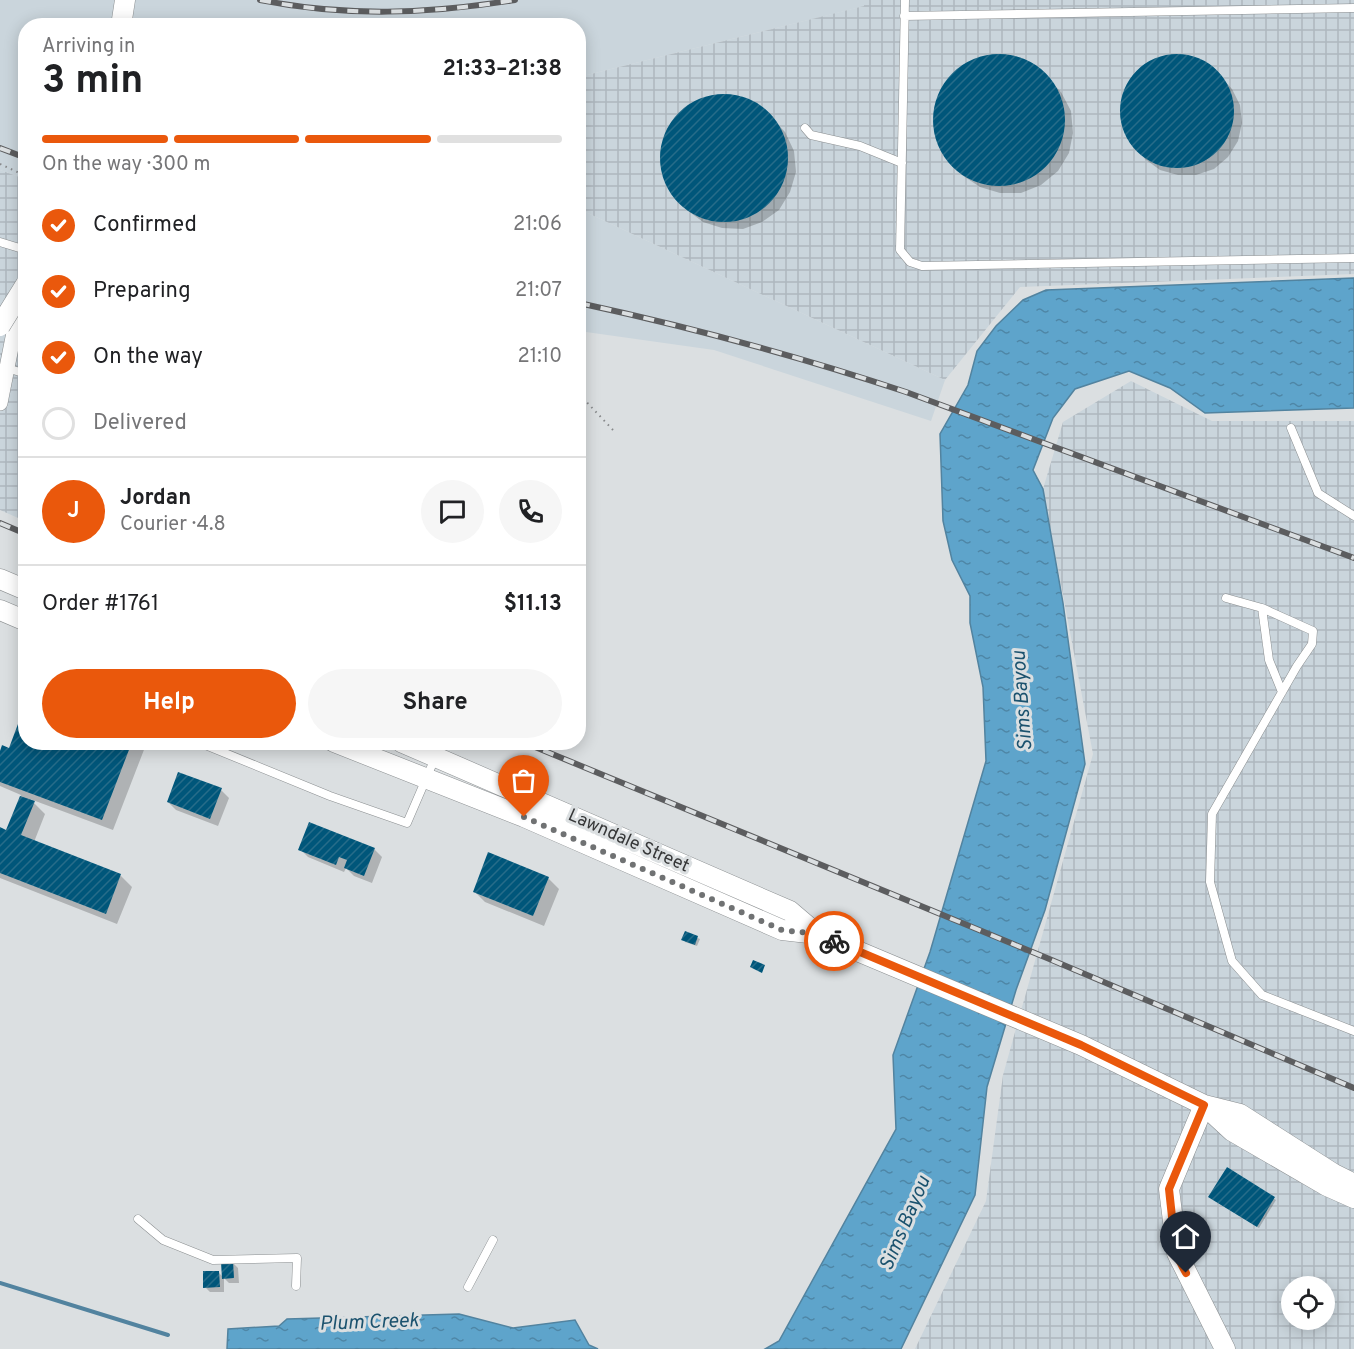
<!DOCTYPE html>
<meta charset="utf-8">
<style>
:root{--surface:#fff;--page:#f6f6f6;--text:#202124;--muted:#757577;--line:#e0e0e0;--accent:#ea580c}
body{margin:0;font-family:Overpass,sans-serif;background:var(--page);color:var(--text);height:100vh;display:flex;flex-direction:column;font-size:22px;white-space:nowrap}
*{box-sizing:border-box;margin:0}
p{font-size:20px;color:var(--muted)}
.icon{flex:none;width:33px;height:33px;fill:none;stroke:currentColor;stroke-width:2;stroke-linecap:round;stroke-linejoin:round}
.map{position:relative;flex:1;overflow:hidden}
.sheet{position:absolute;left:18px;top:18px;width:568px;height:732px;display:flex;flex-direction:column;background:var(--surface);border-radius:24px;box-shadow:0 3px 15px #0003}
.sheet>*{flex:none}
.fabs{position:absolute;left:1281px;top:1276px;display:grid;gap:12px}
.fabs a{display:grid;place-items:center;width:54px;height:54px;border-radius:50%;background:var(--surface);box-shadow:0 3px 15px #0003;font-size:30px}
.pin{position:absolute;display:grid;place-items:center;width:51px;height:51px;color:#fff;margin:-62px -26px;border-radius:50% 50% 50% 0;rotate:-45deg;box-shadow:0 0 6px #0007}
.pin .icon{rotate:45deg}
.courier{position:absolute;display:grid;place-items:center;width:60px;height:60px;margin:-30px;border:4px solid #ea580c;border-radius:50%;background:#fff;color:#222;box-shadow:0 2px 8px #0007}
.summary em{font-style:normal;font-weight:700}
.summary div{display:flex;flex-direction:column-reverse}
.summary{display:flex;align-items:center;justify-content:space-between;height:102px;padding:0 24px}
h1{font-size:39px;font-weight:700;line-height:45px}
.bar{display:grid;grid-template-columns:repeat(4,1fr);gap:9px 6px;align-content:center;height:72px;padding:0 24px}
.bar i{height:8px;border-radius:4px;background:var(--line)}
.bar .selected{background:var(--accent)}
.bar p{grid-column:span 4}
.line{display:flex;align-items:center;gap:15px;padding:0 24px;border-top:2px solid var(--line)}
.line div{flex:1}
.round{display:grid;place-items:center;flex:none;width:63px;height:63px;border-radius:32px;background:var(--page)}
ol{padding:0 24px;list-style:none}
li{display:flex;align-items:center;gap:18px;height:66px}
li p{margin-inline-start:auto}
li .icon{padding:6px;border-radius:50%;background:var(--accent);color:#fff;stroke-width:4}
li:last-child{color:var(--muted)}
li i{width:33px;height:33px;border:3px solid var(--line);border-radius:50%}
.cta{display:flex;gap:12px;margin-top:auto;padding:12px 24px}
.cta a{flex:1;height:69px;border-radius:36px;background:var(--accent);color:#fff;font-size:24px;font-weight:700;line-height:69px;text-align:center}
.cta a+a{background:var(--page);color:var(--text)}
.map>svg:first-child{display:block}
.built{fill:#cad5dc}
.industrial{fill:url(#industrial-grid);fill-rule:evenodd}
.water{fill:url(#water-ripples);stroke:#52839f;stroke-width:1.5}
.shadow{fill:#0003}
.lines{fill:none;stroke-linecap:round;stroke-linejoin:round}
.stream{stroke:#52839f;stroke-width:4}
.building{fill:url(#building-hatch)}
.lane-casing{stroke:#8b8f91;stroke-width:9}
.street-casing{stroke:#8b8f91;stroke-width:16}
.secondary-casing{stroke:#8b8f91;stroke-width:21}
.path{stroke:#87898b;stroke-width:2;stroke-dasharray:1.5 4.5;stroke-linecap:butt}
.lane{stroke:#fff;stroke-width:8}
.street{stroke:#fff;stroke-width:15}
.secondary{stroke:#fff;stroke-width:20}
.rail-casing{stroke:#5c5d5f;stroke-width:6}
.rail{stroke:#dbdfe1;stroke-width:4;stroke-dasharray:11;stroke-linecap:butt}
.secondary-bridge-casing{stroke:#8b8f91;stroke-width:21;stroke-linecap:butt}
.secondary-bridge{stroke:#fff;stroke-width:20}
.done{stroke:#707273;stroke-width:6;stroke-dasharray:0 10.8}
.route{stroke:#ea580c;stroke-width:8}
.labels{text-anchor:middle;stroke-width:6;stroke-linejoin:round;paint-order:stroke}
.street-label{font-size:18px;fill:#363738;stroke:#dbdfe1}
.water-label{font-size:20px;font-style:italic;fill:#1b526e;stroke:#dbdfe1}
</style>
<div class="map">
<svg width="1354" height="1349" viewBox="0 0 1354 1349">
<defs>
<pattern id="industrial-grid" width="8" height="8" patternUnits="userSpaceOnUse" patternTransform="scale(1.5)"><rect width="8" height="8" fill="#cad5dc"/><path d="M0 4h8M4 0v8" fill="none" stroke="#aeb7be"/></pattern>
<pattern id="water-ripples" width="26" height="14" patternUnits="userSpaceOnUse" patternTransform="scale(1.5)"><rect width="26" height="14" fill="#5ea4cb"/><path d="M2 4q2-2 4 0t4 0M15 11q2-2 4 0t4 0" fill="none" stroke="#4e86a6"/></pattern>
<pattern id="building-hatch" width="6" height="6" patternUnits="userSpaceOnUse" patternTransform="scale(1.5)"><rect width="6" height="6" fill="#00567a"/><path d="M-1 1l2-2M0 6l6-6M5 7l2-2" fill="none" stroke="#276c89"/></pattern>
</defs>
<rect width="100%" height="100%" fill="#dbdfe1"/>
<path class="built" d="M0,0H864L865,6L579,77V26H26L25,179L0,170Z
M579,209L945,380L931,421L714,350L579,331Z"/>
<path class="industrial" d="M864,0H1354V274L1020,287L945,380L579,209V77L864,6Z
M0,170L25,179V521L0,510Z
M1131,381L1212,421H1354V1349H915L986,1201L1003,1075L1093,754L1043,489L1063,422ZM1292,1287H1324V1320H1292Z"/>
<path class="water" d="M1354,278V408L1205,413L1170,388L1129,371L1075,389L1053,418L1033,470L1043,489L1063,603L1085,764L1045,910L1016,990L987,1087L975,1195L901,1349H765L779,1341L896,1129L893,1055L930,952L986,761L983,687L970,623V596L952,560L943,521L940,434L968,385L977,351L996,326L1023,300L1046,290Z
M459,1314L513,1328L575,1320L589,1345L598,1349H227L228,1329L279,1326L287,1319Z"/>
<path class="shadow" d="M1176,55L1194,58L1211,66L1232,89L1240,105L1242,123L1238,141L1228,157L1214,169L1196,175H1178L1160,170L1145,159L1126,134L1121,117L1122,99L1129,81L1142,68L1158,59Z
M997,56L1018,59L1037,68L1061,92L1071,111L1073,133L1069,153L1058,171L1041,185L1021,193H1000L980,187L962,175L941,148L935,128L936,107L944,87L958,71L976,60Z
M722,95L743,98L762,108L785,132L794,151L796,172L790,192L779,210L762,222L743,229L722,228L703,222L687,210L667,184L661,164L663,144L670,125L683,110L701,99Z
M26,742H147L113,830L30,799L45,814L34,842L121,876L132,887L117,924L0,878V829L7,831L21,795L0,786V755Z
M221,790L229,798L218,826L176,810L168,802Z
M300,849H374L382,857L372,883L354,876L346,868L344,872L308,857Z
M548,878L559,889L544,926L485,902L474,891Z
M686,933L700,939L697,946L685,942Z
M1228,1169L1276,1200L1259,1228L1212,1199Z
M233,1263L238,1268L239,1283H229L224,1278V1292H210L205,1287L219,1273L224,1278Z"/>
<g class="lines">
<path class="stream" d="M0,1283L168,1335"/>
</g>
<path class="building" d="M1120 111a57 57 0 1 1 114 0a57 57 0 1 1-114 0Z
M933 120a66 66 0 1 1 132 0a66 66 0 1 1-132 0Z
M660 158a64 64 0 1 1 128 0a64 64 0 1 1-128 0Z
M21,716L26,717V742H132L102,820L0,782V751L2,745L9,748Z
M178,772L222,788L210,819L167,802Z
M20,796L35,801L21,835L121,874L106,914L0,873V827L6,830Z
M309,822L375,848L364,876L344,868L347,860L339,857L336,865L298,850Z
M488,852L549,877L533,916L473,892Z
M685,931L698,936L695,945L681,940Z
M753,960L765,965L762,973L750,967Z
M1227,1167L1275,1197L1257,1227L1208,1197Z
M233,1261L234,1278L222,1279L221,1262Z
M203,1271H219L220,1287L203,1288Z"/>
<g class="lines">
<g class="lane-casing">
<path id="lane" d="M905,0L900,250L910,262L922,266L1354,258
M904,16L1354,8
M805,128L811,135L860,146L902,163
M0,242L26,250
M7,368L26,374
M1291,428L1318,493L1354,516
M1226,598L1262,608L1313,631L1312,644L1297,666L1212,814L1210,882L1232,961L1262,995L1354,1031
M1262,608L1269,660L1282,692
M198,742L330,796L407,823L435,758
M138,1219L163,1240L213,1260L297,1258L296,1286
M468,1287L493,1240"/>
</g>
<g class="street-casing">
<path id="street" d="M0,403L21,297"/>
</g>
<g class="secondary-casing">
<path id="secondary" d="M121,26L125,0
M0,579L26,590
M0,610L26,621
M334,742L524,817L782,930L817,934L1081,1045L1204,1105L1240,1114L1334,1174L1354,1184
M401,742L790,911L817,934
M1204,1105L1169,1189L1177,1253L1225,1349
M1206,1107L1232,1131L1327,1186L1354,1198"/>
</g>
<path class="path" d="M0,164L26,176
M579,394L613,430"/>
<use href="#lane" class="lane"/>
<use href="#street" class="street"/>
<use href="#secondary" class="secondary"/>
<g class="rail-casing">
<path id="rail" d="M260,0C347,17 428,14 515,0
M0,148L26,158
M579,303C690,327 798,356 906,392L1354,558
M0,523L26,534
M523,742L1047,958L1354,1088"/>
</g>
<use href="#rail" class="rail"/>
<g class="secondary-bridge-casing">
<path id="secondary-bridge" d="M0,326L26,284"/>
</g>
<use href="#secondary-bridge" class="secondary-bridge"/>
</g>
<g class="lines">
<path class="done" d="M524,817L782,930L817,934L834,941"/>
<path class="route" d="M834,941L1081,1045L1204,1105L1169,1189L1176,1254L1186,1273"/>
</g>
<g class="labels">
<g class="street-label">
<text transform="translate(629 840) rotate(24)" y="6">Lawndale Street</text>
</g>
<g class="water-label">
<text transform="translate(1021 701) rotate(-94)" y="7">Sims Bayou</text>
<text transform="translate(904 1223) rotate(-67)" y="7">Sims Bayou</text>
<text transform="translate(369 1321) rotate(-2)" y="7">Plum Creek</text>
</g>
</g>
</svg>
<div class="fabs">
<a><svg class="icon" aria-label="locate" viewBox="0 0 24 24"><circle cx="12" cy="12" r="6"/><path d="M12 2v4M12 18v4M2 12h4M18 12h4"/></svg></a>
</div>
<div class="pin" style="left:524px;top:817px;background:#ea580c"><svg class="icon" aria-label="bag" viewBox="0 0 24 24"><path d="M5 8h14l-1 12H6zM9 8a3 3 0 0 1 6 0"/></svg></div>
<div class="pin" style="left:1186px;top:1273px;background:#1f2937"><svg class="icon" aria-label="home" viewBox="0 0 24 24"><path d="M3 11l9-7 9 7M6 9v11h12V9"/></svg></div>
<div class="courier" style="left:834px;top:941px"><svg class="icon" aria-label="bike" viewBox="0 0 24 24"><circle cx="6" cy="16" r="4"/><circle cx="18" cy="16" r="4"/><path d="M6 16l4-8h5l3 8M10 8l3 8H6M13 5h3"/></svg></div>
<section class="sheet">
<div class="summary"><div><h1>3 min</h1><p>Arriving in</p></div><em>21:33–21:38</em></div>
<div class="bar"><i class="selected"></i><i class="selected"></i><i class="selected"></i><i></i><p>On the way · 300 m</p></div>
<ol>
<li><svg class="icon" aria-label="check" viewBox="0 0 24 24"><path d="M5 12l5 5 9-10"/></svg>Confirmed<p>21:06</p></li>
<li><svg class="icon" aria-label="check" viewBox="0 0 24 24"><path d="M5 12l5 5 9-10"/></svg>Preparing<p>21:07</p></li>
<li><svg class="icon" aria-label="check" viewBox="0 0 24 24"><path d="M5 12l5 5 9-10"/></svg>On the way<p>21:10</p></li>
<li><i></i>Delivered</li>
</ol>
<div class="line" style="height:108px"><b class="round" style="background:var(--accent);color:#fff">J</b><div><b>Jordan</b><p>Courier · 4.8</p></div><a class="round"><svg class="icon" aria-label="chat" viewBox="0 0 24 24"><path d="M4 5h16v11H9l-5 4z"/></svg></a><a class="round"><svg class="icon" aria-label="phone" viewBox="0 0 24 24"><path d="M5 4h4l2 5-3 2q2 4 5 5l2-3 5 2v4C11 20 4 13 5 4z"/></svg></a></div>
<div class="line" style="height:78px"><div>Order #1761</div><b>$11.13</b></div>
<div class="cta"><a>Help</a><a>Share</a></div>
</section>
</div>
